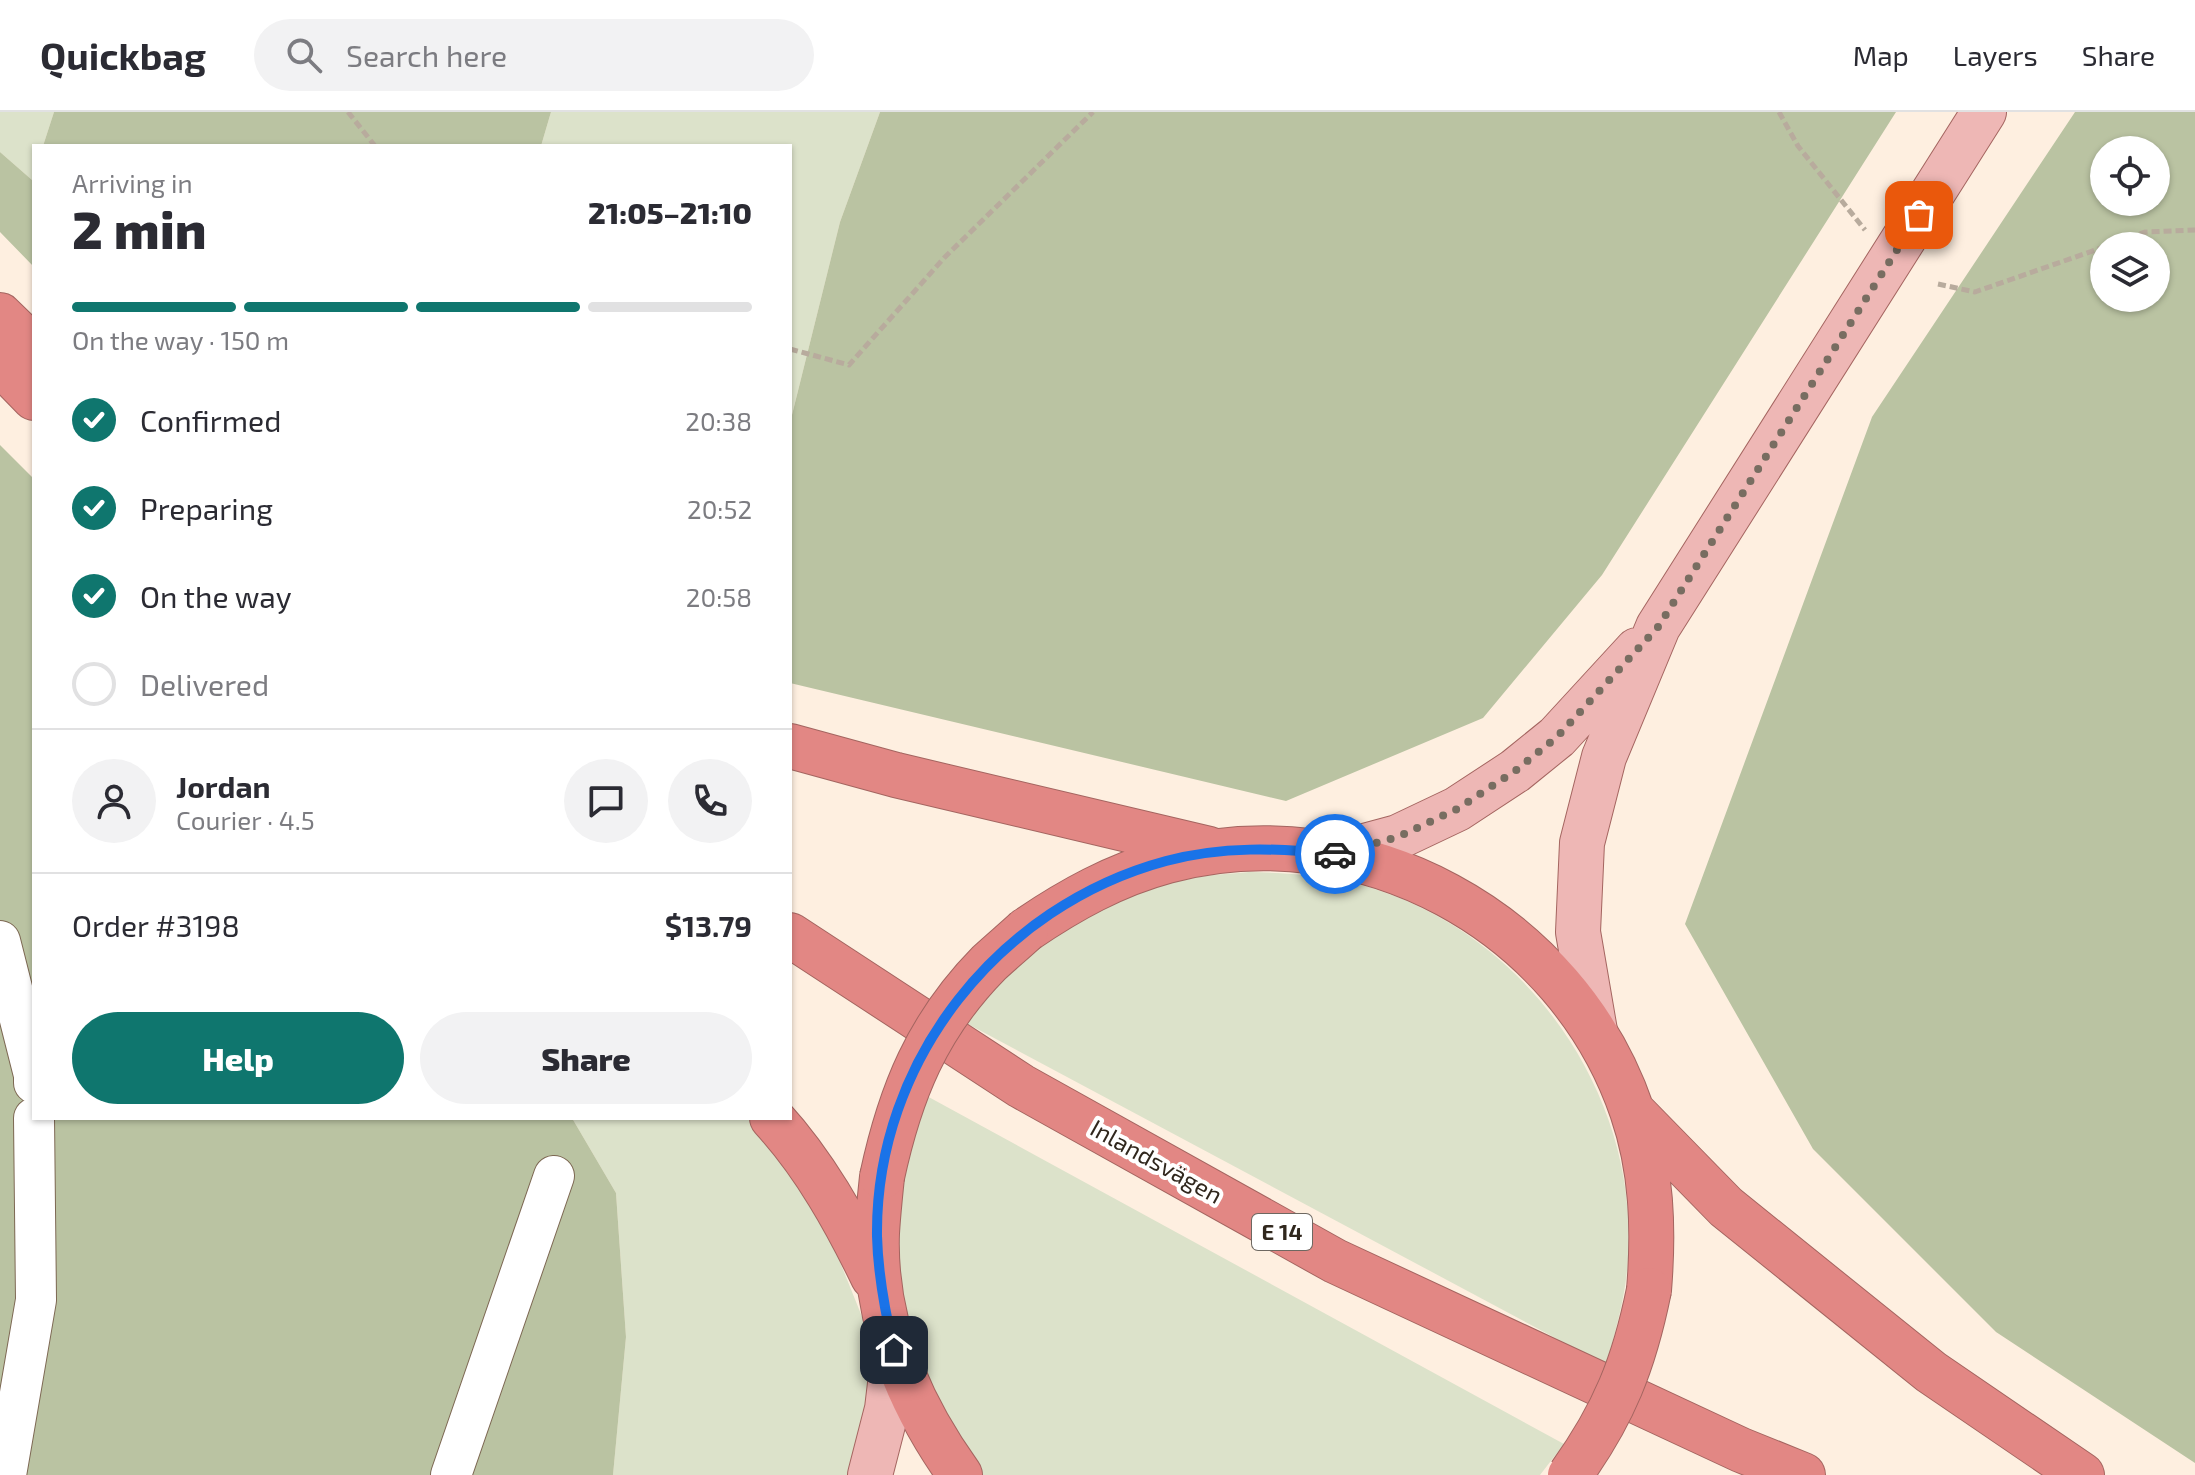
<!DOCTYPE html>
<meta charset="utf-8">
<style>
:root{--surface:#fff;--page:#f2f2f3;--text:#2b2b33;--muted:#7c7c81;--line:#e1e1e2;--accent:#0f766e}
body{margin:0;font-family:"Exo 2",sans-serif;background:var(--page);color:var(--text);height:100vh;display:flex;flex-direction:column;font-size:30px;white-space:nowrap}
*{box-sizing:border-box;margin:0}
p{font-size:26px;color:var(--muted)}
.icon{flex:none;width:44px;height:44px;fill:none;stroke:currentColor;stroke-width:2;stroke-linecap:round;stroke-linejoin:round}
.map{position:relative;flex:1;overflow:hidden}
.panel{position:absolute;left:32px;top:32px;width:760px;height:976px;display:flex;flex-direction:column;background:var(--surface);border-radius:0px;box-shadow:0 2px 6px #0004}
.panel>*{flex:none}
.buttons{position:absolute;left:2090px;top:24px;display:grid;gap:16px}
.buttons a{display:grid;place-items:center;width:80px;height:80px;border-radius:50%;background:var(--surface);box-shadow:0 2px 6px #0004;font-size:40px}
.pin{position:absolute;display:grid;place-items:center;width:68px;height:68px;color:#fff;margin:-34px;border-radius:16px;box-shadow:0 4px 12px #0006}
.courier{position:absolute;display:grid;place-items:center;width:80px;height:80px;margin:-40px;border:6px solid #1a73e8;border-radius:50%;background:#fff;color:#222;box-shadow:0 2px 10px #0007}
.summary em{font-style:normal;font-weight:800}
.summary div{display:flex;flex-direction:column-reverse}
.summary{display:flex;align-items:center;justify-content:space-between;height:136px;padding:0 40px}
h1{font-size:52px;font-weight:800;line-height:60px}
.bar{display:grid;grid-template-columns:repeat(4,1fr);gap:12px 8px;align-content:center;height:96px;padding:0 40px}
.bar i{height:10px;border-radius:6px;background:var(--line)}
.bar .current{background:var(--accent)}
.bar p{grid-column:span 4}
.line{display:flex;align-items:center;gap:20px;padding:0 40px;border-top:2px solid var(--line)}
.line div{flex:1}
.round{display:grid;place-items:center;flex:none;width:84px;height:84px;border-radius:42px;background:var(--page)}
ol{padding:0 40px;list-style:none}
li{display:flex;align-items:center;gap:24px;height:88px}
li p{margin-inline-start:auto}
li .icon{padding:8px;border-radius:50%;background:var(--accent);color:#fff;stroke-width:4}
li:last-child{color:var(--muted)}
li i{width:44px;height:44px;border:4px solid var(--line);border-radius:50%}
.primary-button{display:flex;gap:16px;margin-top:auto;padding:16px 40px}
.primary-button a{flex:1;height:92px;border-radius:48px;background:var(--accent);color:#fff;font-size:32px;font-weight:800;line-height:92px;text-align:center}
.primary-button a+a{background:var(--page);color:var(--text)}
header{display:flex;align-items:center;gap:48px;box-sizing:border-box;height:112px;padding:0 40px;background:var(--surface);border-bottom:2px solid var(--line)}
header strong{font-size:38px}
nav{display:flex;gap:44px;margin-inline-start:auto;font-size:28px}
.search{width:560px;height:72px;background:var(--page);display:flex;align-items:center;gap:20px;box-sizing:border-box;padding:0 28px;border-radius:44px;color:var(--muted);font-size:30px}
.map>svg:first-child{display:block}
.green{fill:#dce2ca}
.forest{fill:#bac3a2;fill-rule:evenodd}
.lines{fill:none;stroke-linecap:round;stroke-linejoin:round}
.minor-casing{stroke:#7d6853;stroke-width:42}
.major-casing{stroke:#a46560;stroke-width:46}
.highway-casing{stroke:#a46560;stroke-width:46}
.path{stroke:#b8ab9d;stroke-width:5;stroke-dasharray:8 4;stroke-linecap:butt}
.minor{stroke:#fff;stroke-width:40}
.major{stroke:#eeb7b5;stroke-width:44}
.highway{stroke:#e28784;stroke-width:44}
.highway-bridge-casing{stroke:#a46560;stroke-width:46;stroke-linecap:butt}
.highway-bridge{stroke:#e28784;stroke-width:44}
.done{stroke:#786d61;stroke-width:8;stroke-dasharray:0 14.4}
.route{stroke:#1a73e8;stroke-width:10}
.labels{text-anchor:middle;stroke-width:8;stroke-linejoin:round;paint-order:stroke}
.shield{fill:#fff;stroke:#6e6861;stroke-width:2}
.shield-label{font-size:22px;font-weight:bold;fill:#30271d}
.street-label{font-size:24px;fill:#30271d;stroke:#fff}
</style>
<header>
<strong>Quickbag</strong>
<div class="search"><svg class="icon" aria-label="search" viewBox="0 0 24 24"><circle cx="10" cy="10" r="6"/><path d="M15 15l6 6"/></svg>Search here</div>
<nav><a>Map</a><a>Layers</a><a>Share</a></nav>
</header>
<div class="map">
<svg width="2195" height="1363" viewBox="0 0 2195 1363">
<rect width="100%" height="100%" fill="#feefe0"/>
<path class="green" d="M0,0H54L43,34H34L33,69L0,40Z
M551,0H880L840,110L790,311V34H541Z
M1249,760C1286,761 1322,763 1357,772C1521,814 1639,978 1628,1146C1626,1183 1616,1218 1606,1253L966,911C978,897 989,882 1002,869C1053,817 1122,779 1194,766C1212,762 1231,762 1249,760Z
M925,983L1564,1332L1540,1363H982L945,1311L904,1206L896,1150L897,1093L907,1037Z
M572,1006H754L815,1088L869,1222L875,1275L850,1363H613L626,1225L616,1081Z"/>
<path class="forest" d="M54,0H551L541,34H43Z
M880,0H1896L1602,463L1483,606L1286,689L790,571V311L840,110Z
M2075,0H2195V1351L1996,1220L1813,1037L1685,812L1872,305ZM2104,38H2156V90H2104ZM2104,134H2156V186H2104Z
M0,40L32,68L34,64V155L0,120Z
M0,333L34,367V1006H572L616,1081L626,1225L613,1363H0Z"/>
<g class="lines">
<g class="minor-casing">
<path id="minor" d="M0,829L34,963V971
M6,1363L36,1188L34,1006
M451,1363L554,1064"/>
</g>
<g class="major-casing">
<path id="major" d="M1335,742L1398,725L1457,697L1515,659L1557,625L1637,538
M1595,919L1578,820L1582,731L1604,645L1658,515L1984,0
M870,1363L887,1297L894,1238"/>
</g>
<g class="highway-casing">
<path id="highway" d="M0,203L34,236
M0,251L34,286
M790,634L896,663L1209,737
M1026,818C1070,788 1115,763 1167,749C1361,697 1567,809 1632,999C1652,1057 1654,1117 1649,1178
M790,823L1021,974L1335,1149L1741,1338L1803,1363
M1634,1001L1726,1095L1931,1260L2082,1363
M772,1006C815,1053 846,1109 873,1165
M882,1065C880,1084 878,1103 877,1121C874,1209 909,1292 960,1363"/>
</g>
<path class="path" d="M348,0L375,34
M1779,0L1798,34L1865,118
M2106,134L2145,120L2195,118
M1938,172L1975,180L2104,135
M790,237L849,253L944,146L1093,0"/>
<use href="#minor" class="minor"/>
<use href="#major" class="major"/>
<use href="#highway" class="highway"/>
<g class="highway-bridge-casing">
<path id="highway-bridge" d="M882,1065C900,981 927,914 989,851C1001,840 1014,829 1026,818
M1570,1363C1614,1302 1634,1252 1649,1178"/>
</g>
<use href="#highway-bridge" class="highway-bridge"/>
</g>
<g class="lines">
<path class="done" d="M1335,742L1398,725L1457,697L1515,659L1557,625L1658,515L1919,103"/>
<path class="route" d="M894,1238C885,1200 878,1163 877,1124C875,949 999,794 1166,749C1222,734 1278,736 1335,742"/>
</g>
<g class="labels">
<rect class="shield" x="1252" y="1102" width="60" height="36" rx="6"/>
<g class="shield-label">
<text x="1282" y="1128">E 14</text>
</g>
<g class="street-label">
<text transform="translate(1156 1050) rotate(29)" y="8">Inlandsvägen</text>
</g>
</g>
</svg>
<div class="buttons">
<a><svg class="icon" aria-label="locate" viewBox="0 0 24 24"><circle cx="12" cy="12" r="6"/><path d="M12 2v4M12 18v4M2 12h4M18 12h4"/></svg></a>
<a><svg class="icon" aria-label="layers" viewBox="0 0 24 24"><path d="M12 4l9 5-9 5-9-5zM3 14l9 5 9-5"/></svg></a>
</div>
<div class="pin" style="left:1919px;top:103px;background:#ea580c"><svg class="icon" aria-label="bag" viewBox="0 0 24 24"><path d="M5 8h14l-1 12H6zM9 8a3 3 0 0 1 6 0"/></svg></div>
<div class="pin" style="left:894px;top:1238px;background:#1f2937"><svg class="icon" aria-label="home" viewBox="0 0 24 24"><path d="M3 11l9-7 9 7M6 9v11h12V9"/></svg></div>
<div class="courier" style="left:1335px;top:742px"><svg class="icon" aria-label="car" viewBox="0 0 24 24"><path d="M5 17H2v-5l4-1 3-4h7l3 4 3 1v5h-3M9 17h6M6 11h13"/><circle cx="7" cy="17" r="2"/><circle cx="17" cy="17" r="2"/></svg></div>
<section class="panel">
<div class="summary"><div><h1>2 min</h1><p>Arriving in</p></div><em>21:05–21:10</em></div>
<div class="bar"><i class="current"></i><i class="current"></i><i class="current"></i><i></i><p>On the way · 150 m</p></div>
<ol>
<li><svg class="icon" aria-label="check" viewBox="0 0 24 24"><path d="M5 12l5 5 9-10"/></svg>Confirmed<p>20:38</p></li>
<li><svg class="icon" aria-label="check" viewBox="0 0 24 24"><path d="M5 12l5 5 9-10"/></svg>Preparing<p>20:52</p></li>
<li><svg class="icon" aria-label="check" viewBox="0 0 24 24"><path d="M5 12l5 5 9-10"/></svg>On the way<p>20:58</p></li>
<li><i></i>Delivered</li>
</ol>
<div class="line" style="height:144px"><a class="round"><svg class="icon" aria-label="person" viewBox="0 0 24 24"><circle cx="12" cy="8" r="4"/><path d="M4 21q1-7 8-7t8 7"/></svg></a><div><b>Jordan</b><p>Courier · 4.5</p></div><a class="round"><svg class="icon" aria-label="chat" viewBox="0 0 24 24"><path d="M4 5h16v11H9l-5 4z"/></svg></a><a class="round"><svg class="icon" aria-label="phone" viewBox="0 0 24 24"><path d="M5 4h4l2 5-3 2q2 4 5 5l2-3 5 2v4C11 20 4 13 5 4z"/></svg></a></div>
<div class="line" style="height:104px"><div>Order #3198</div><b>$13.79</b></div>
<div class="primary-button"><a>Help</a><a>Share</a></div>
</section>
</div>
